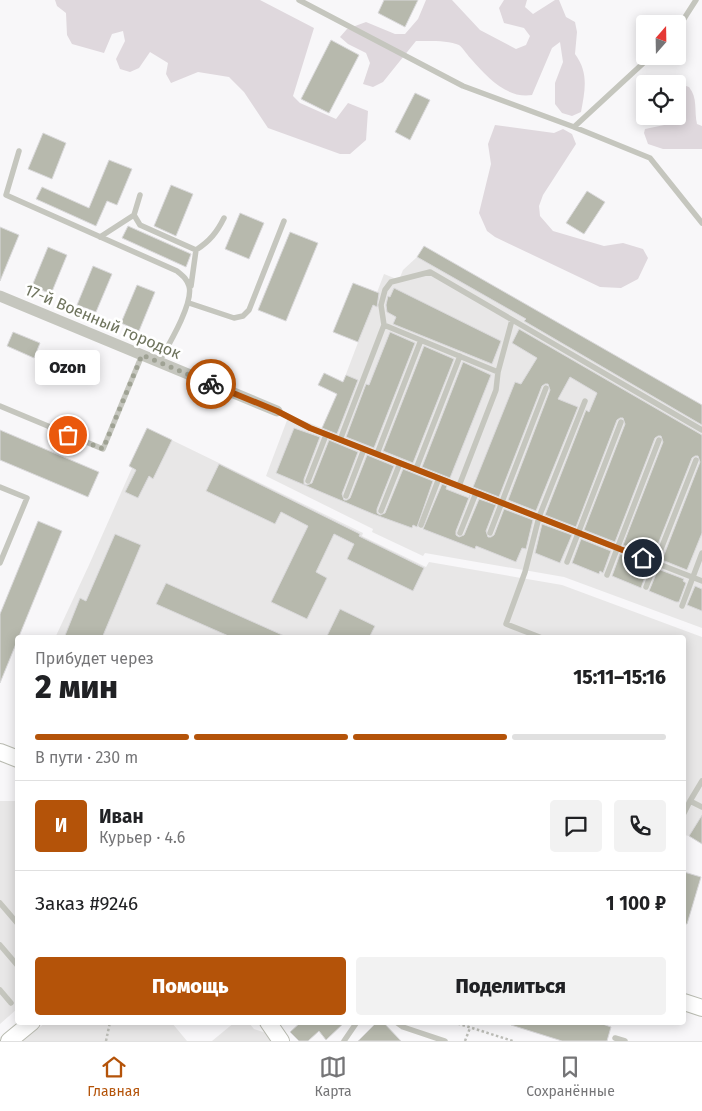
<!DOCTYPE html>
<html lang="ru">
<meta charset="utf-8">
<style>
:root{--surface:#fff;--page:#f2f2f2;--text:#202124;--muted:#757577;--line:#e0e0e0;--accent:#b45309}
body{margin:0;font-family:"Fira Sans",sans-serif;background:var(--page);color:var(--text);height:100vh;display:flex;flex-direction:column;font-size:19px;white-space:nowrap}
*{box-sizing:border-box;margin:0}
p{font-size:16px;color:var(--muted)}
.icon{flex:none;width:28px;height:28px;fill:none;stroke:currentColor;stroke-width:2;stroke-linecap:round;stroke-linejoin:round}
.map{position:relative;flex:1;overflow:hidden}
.drawer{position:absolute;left:15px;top:635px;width:671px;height:390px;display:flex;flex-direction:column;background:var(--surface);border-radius:5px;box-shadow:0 2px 12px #0003}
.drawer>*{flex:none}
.needle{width:32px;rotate:20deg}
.fabs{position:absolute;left:636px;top:15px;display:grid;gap:10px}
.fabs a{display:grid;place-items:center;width:50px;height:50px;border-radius:5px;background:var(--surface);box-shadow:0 2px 12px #0003;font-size:25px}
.pin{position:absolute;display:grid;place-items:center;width:42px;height:42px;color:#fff;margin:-21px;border:2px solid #fff;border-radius:50%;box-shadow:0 1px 5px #0007}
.courier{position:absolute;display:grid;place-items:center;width:50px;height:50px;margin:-25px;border:4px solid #b45309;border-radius:50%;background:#fff;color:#222;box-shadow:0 1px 6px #0007}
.bubble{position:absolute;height:35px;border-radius:5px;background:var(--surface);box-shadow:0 2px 12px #0003;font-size:16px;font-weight:800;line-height:35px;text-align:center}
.overview em{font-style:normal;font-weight:800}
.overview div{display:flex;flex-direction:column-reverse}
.overview{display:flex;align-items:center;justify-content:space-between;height:85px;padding:0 20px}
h1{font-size:32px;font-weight:800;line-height:38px}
.bar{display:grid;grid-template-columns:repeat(4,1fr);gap:8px 5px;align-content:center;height:60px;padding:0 20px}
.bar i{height:6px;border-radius:4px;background:var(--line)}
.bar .on{background:var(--accent)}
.bar p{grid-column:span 4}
.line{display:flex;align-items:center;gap:12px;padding:0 20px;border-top:1px solid var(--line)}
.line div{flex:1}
.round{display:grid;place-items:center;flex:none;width:52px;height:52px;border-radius:5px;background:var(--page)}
.button{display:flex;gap:10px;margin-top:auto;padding:10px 20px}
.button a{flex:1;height:58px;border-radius:5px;background:var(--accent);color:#fff;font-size:20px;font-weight:800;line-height:58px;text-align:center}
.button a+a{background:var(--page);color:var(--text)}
.menu{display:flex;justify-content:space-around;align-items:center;height:70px;border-top:1px solid var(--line);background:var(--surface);font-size:14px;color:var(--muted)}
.menu a{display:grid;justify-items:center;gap:2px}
.menu .on{color:var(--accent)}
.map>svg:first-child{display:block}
.built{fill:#e8e7e7}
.green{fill:#dfd8dd}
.building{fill:#b7b9ad;stroke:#dad9db}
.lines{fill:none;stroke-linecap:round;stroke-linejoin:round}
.secondary-casing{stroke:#b9bbb1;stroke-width:18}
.path{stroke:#bcbdb7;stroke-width:2.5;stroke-dasharray:2.5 2.5;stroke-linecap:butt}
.lane{stroke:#c5c6be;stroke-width:5.5}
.street{stroke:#c5c6be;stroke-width:11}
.secondary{stroke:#fff;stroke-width:16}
.done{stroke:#9fa294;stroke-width:5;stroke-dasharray:0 9}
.route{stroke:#b45309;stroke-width:6}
.labels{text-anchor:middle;stroke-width:5;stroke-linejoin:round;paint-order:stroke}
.street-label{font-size:16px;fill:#6f745e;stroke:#fff}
</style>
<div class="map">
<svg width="702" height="1041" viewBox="0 0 702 1041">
<rect width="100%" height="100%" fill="#f8f7f9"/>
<path class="built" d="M417,257L702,420V628L564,577L425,553L423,556L372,532L373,529L266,476L289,415L322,428L337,394L318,385L324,373L343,382L384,274L399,280L403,270Z
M147,428L363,533L362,536L426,567L429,562L562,585L702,637V838L700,843L689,836L684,835V638H55L89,565L132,468L129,466Z
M0,801H18L17,1009L0,1024Z
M46,1022L172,1023L187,1041H23Z
M235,1022L249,1023L254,1029L266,1033L272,1041H212Z"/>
<path class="green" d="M55,0H260L314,28L293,96L300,103L336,119L348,103L368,111L366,140L350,154H340L268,128L244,92L229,77L198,72L171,83L166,74L168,63L150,52L139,68L130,72L120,69L116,59L125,41L123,31L112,34L104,53L72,44L67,35L66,13L57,6Z
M426,0H452L480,30L516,49L526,45L530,36L524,28L504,23L499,8L504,0H527L525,7L533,14L555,0H559L566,17L575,22L577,32L575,54C589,73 585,90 581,112L572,116L562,113L555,104V83L563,62L560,42L552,48L532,95C507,99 487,77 472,60C468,56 463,48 459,45C449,40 427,41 416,41L383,82L373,87L363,84L370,63L366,53L348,44L340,37L347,29L366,22L395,34H405L418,19Z
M686,86L689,87C698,98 694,111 697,124L702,126V149H663L648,144L644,133L645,129L669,124L675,116H678C678,105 676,94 686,86Z
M495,125L554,133L563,129L572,134L576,144L543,195L539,206L540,216L553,231L604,246L623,243L643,249L648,258L638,279L621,288L600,287L495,237L487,231L479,213L491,164L488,144Z"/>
<path class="building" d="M384,0H418L405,27L378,13Z
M331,40L359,55L329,113L301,99Z
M415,93L430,100L410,140L395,132Z
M43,133L66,143L52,179L28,169Z
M109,160L132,169L117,205L107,201L96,226L36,199L42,187L89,208Z
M171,185L193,194L176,236L154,226Z
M587,191L605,202L584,234L566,223Z
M240,213L264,223L249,259L225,249Z
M128,226L191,254L186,267L122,238Z
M0,227L19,235L0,281Z
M290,232L318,243L286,321L258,310Z
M424,246L702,405V425L524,321L526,319L417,257Z
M48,247L67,255L51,294L32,286Z
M93,266L112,274L96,312L77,305Z
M353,283L379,293L377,307L373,305L358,342L333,332Z
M137,285L155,292L139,331L121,323Z
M394,288L501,341L492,364L393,324L396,317L387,312L386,305L388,296L390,297Z
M519,329L702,435V533L687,570L662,560L700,462L698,456H695L692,458L653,557L623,545L663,442L661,436H658L655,438L615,542L584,530L625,424L623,418H620L617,420L576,527L545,515L586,410L589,412L597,393L570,377L558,399L578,407L536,511L508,500L550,390L548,384H545L542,386L499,497L473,487L515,382L521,384L537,358L512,343Z
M13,332L40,343L34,358L7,346Z
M390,332L415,343L374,448L346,437L366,384L369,385Z
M424,346L454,359L413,463L383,451Z
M66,354L92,365L85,379L59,368Z
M463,362L491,375L450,478L422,467Z
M324,373L343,382L346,375L358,380L337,434L322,428L337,394L318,385Z
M147,428L172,440L153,479L149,476L138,498L125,492L136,470L129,466Z
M294,428L320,437L304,479V484L307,485L312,483L329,440L358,452L342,494L344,500H347L350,498L367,455L394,466L377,509V513L380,515L385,513L403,469L433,481L417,527L413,525L412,528L373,514L276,473Z
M0,430L99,472L88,497L0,460Z
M219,464L360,534L359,536L424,568L413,591L347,559L354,544L334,534L316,572L327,578L307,619L271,602L308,526L281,512L275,524L206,491Z
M442,484L447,486L446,489L469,498L470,495L456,531V535L459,537L464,535L479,499L496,505L486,531L488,537H491L494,535L504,509L533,520L526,549L522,548L516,562L476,546L475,549L423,529Z
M38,521L62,531L0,683V614Z
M542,524L572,535L560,563L535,553Z
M115,534L141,545L102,638H64L80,598L86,601Z
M581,539L611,551L603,573L600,571L599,574L572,563Z
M620,554L649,566L641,588L612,576Z
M658,569L684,579L683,581L686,583L679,602H676L649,591Z
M166,583L289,638H233L156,604Z
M695,586L702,589V611L687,605Z
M340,609L375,626L369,638H326Z
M702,815V844L689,836Z
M684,872L701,877L687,924H684Z
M301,1022H345L326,1040L319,1031L308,1041H299L290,1032Z
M377,1022H383L401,1041H358Z
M511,1022H597L611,1027L607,1041H562L511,1025Z"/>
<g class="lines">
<g class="secondary-casing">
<path id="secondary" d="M0,752L18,759
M684,1002L702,1008
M268,1022L281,1041
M9,1041L32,1022"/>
</g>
<path class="path" d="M453,1022L513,1041
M106,1041L110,1022
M465,1041L470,1028"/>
<path class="lane" d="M299,0L463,86L574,127L650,158L702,223
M678,28L696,0
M574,127L651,56
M19,151L6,195L177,271C183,276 187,279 189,286C194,303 168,346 159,362
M140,195L134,215L140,225L196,250L191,286
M100,237L134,215
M196,250C210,241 217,232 224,218
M189,303L234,318L243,316L249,310L284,221
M498,372L384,325L381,305L385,290L391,282L430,272L702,430
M0,406L103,449L142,355
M277,411L310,428L702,581
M340,440L384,325
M377,454L421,340
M416,469L460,356
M308,481L326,435
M459,486L496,390L498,372L512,320
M0,487L27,498L0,563
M346,496L364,449
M381,511L400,463
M421,525L439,478
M460,533L476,493
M490,533L546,388
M567,562L621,422
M607,575L659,440
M646,587L696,460
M682,606L702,553
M542,638L506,624L525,572L539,517L585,401
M690,801L702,781
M684,813L690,801L702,807
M0,903L18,924
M0,945L18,966
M0,990L11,1003
M396,1022L403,1027L445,1041
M615,1038L625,1041
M344,1041L357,1022"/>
<path class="street" d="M0,296L277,411"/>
<use href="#secondary" class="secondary"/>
</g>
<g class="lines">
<path class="done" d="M68,435L103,449L142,355L211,384"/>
<path class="route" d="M211,384L277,411L310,428L643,558"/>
</g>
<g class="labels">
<g class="street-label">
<text transform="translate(103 321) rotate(23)" y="6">17-й Военный городок</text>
</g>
</g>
</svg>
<div class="fabs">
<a><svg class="needle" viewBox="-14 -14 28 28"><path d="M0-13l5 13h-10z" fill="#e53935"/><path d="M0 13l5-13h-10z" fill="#757577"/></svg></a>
<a><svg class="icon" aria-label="locate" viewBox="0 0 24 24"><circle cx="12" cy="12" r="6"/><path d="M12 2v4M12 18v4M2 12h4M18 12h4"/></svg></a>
</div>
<div class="pin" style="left:68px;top:435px;background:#ea580c"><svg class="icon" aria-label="bag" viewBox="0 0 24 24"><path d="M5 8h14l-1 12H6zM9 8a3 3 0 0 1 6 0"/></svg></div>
<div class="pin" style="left:643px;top:558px;background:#1f2937"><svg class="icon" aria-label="home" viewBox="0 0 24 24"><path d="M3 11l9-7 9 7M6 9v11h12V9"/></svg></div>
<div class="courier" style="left:211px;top:384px"><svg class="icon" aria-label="bike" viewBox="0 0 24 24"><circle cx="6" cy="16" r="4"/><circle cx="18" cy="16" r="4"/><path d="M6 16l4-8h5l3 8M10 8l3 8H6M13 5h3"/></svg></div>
<div class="bubble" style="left:35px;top:350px;width:65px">Ozon</div>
<section class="drawer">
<div class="overview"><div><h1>2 мин</h1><p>Прибудет через</p></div><em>15:11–15:16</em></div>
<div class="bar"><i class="on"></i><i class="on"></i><i class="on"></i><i></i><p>В пути · 230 m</p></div>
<div class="line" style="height:90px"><b class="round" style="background:var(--accent);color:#fff">И</b><div><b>Иван</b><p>Курьер · 4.6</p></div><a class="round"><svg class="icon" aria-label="chat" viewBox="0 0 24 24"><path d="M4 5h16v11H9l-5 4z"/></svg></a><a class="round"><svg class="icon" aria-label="phone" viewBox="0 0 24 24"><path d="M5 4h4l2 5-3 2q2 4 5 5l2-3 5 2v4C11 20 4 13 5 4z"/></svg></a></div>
<div class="line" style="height:65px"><div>Заказ #9246</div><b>1 100 ₽</b></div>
<div class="button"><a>Помощь</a><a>Поделиться</a></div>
</section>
</div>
<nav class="menu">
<a class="on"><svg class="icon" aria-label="home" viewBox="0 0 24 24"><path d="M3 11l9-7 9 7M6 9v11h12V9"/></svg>Главная</a>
<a><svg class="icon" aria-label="map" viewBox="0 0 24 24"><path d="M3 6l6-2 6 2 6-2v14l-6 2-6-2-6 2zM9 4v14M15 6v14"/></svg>Карта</a>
<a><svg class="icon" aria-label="saved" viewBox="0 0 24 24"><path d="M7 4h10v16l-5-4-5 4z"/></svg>Сохранённые</a>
</nav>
